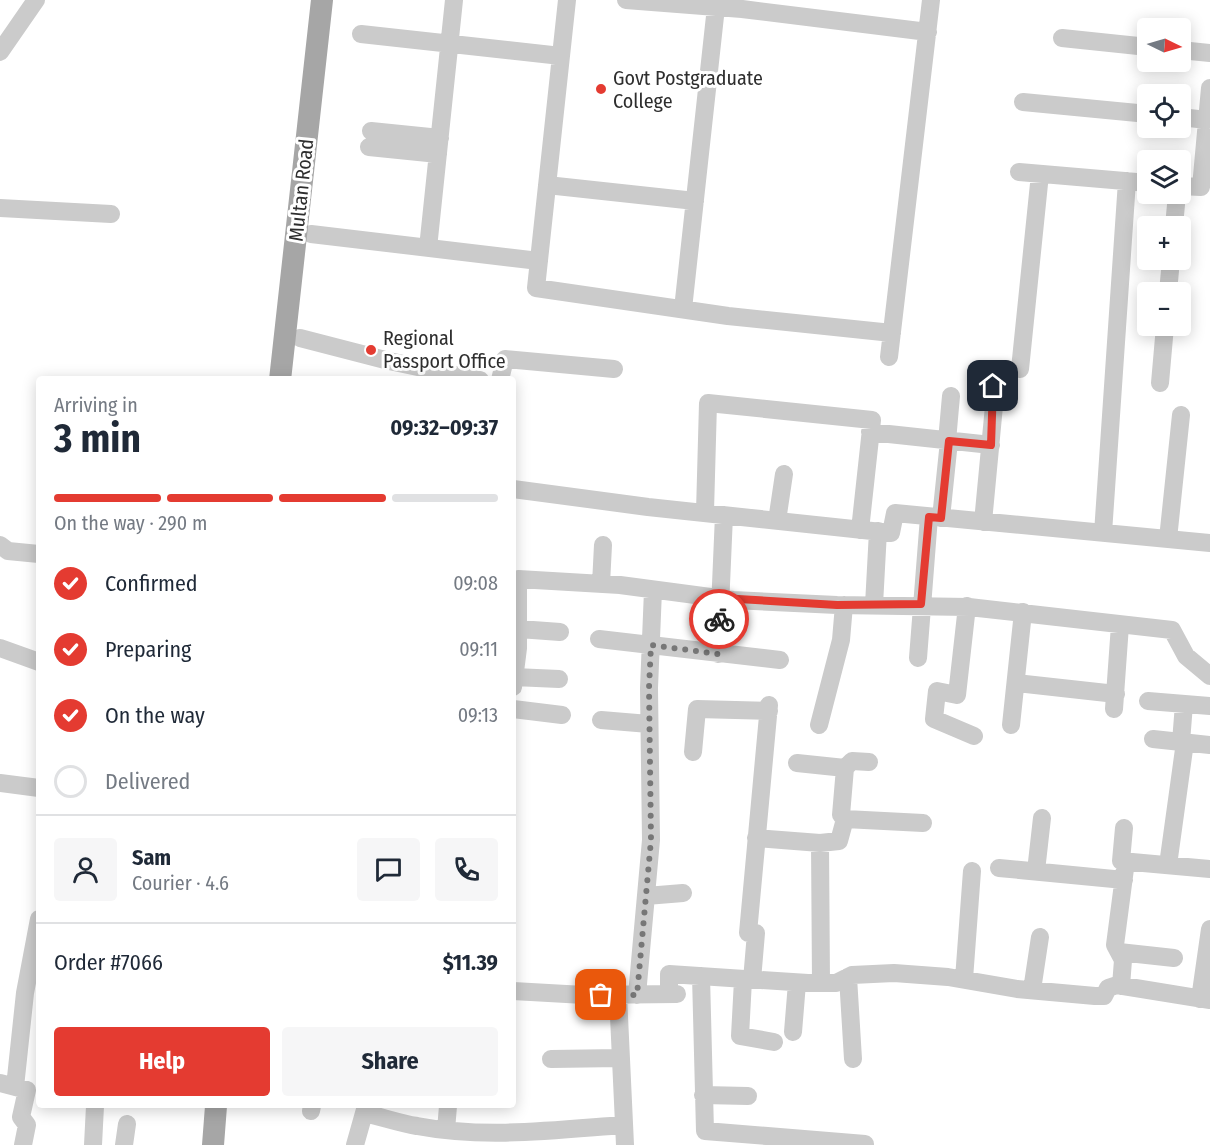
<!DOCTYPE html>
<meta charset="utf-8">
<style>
:root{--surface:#fff;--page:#f6f6f7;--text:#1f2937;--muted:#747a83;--line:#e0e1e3;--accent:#e43b31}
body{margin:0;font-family:"Fira Sans Condensed",sans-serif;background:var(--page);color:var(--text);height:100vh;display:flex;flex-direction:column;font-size:22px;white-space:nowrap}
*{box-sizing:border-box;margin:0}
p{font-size:20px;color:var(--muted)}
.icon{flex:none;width:33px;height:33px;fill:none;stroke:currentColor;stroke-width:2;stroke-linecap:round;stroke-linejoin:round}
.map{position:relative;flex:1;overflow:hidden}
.sheet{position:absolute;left:36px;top:376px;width:480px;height:732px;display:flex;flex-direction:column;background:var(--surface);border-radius:6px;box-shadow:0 3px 15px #0003}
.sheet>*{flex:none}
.needle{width:39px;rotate:95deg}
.fabs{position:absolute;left:1137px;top:18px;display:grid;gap:12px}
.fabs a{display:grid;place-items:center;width:54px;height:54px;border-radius:6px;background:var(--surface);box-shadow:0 3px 15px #0003;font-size:30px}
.pin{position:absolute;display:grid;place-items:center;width:51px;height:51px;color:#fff;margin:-26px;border-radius:12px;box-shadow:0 3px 9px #0006}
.courier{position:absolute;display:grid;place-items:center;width:60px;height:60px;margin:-30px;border:4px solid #e43b31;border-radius:50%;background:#fff;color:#222;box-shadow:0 2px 8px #0007}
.headline em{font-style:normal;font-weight:700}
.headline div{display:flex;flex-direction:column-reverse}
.headline{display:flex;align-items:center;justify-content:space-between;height:102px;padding:0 18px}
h1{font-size:39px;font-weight:700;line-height:45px}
.bar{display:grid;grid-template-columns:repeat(4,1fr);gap:9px 6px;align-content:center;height:72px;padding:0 18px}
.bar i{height:8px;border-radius:4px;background:var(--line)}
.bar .selected{background:var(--accent)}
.bar p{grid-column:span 4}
.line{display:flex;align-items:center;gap:15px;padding:0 18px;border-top:2px solid var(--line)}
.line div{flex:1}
.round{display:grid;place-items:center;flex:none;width:63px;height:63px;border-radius:6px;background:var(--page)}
ol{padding:0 18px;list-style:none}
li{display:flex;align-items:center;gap:18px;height:66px}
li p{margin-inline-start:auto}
li .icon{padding:6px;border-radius:50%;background:var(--accent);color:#fff;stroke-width:4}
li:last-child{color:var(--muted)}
li i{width:33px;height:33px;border:3px solid var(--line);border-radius:50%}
.button{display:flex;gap:12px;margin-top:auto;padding:12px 18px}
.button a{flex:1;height:69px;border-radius:6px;background:var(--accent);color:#fff;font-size:24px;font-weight:700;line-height:69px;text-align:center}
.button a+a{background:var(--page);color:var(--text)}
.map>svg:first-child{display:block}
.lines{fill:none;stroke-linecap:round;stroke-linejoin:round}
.minor{stroke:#cbcbcb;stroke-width:18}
.major{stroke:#a6a6a6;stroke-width:22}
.done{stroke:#777;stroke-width:6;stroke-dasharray:0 10.8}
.route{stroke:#e43b31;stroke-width:8}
.poi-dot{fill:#e43b31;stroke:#fff;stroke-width:2}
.labels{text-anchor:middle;stroke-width:6;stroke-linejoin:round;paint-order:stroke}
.poi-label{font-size:20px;fill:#2e2e2e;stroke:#fff;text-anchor:start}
.street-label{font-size:20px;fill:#2e2e2e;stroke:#fff}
</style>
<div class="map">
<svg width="1210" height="1145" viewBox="0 0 1210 1145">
<rect width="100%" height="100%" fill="#fff"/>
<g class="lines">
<path class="minor" d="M567,0L536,288L728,316L892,333
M626,0L742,9L928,32
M361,34L561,56
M1062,38L1148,47
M1180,50L1210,53
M0,52L36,0
M1023,102L1148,114
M1180,117L1207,120
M371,131L440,138
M369,147L438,154
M1019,172L1148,183
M547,185L695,201
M1180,186L1201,187L1210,88
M0,208L111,214
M1174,226L1177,194
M311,234L539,261
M428,248L454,0
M1168,292L1171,260
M683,309L716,7
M300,338L389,361L480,380
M889,357L931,0
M1020,369L1040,174
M500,380L505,359L614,369
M1160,383L1165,326
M870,432L991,445
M947,441L951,396
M513,489L648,507L891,533L895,513L1210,543
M705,512L708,403L872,420L860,530
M941,518L949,441
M777,521L784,474
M983,522L994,406L993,386
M1103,533L1127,181
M1168,539L1181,415
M0,545L8,551L39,554
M601,584L603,545
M874,605L878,531
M967,606L957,695L937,691L934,719L974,736
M519,629L560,632
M599,639L780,660
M0,648L39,662
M718,654L724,515
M918,658L929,517
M514,677L559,679
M1016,683L1116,694
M513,687L518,648V579L620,585L733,600L837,605L969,607L1172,630L1186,656L1210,676
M1148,701L1210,706
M513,709L562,715
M1114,709L1120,625
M601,720L649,724
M819,725L841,640L844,605
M1011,725L1023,612
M1153,739L1210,745
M1181,742L1184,704
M693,752L697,709L769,711
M797,763L845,768L852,761L869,762
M0,783L39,788
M845,819L923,823
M1124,828L1121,861L1210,869
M756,838L820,843L839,841L845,819L841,815L845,768
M820,843L821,983
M1168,865L1185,742
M999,868L1124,880
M1036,871L1042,818
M646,896L683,893
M1119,952L1174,958
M701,976L705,1131L865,1144
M848,977L853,1059
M964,979L972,871
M743,980L740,1036L774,1042
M752,980L756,933H748L769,705
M1121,986L1123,960L1115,945L1126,861
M1032,990L1040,937
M513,991L584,995L677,994
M669,994V974L808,983H836L852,975L894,973L948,977L1017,989L1095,996H1104L1108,988L1117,985L1210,1000
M618,995L625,1145
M637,995L651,840L649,688L653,590
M1200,999L1210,929
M793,1032L797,983
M551,1059L620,1058
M0,1083L27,1090L21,1117L27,1125L23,1145
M15,1087L25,993L39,919
M703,1095L748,1096
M311,1111L312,1106
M364,1113C382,1117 399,1123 417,1126C485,1139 556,1130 623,1125
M446,1130L448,1106
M93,1145L95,1106
M124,1145L127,1124
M355,1145L366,1106"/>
<path class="major" d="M280,380L322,0
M213,1145L216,1106"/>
</g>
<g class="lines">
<path class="done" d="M601,995H637L651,840L649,688L651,645L718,654L719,619"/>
<path class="route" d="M719,619L721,598L837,605L921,604L929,517L941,518L949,441L991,445L993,386"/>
</g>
<g class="poi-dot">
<circle cx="601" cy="89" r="6"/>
<circle cx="371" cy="350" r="6"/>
</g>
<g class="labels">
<g class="poi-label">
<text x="613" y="85">Govt Postgraduate<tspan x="613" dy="23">College</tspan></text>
<text x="383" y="345">Regional<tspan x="383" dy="23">Passport Office</tspan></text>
</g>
<g class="street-label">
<text transform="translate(301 190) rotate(-84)" y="7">Multan Road</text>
</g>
</g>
</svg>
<div class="fabs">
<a><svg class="needle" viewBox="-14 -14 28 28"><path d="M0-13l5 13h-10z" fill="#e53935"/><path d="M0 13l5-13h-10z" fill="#747a83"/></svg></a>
<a><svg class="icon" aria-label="locate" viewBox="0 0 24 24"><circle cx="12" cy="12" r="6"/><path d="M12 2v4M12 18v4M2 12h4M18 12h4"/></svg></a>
<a><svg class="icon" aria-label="layers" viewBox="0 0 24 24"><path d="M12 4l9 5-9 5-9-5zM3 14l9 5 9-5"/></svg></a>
<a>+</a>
<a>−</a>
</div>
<div class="pin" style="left:601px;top:995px;background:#ea580c"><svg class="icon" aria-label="bag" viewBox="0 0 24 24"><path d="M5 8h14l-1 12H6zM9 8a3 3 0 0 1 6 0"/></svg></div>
<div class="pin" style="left:993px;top:386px;background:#1f2937"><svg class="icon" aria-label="home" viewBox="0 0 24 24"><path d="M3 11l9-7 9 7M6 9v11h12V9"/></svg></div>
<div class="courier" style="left:719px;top:619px"><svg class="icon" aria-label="bike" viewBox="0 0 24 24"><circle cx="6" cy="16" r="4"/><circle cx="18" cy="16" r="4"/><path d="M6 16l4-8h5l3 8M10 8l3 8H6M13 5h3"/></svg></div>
<section class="sheet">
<div class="headline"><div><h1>3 min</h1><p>Arriving in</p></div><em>09:32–09:37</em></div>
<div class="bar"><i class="selected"></i><i class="selected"></i><i class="selected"></i><i></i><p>On the way · 290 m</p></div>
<ol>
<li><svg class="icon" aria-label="check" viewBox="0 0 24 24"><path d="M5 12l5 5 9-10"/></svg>Confirmed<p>09:08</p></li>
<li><svg class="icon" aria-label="check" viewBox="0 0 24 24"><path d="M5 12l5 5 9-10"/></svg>Preparing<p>09:11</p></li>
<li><svg class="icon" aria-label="check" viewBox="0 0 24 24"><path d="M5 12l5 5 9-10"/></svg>On the way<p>09:13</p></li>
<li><i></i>Delivered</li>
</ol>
<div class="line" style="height:108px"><a class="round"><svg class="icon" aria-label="person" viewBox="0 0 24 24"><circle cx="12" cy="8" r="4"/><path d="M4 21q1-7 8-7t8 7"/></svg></a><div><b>Sam</b><p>Courier · 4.6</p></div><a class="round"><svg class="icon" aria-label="chat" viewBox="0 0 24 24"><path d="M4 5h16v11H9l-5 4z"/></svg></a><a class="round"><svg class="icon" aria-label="phone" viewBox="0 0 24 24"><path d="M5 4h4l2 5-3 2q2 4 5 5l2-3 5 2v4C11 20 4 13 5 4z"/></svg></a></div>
<div class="line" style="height:78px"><div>Order #7066</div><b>$11.39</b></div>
<div class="button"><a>Help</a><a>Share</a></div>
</section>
</div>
